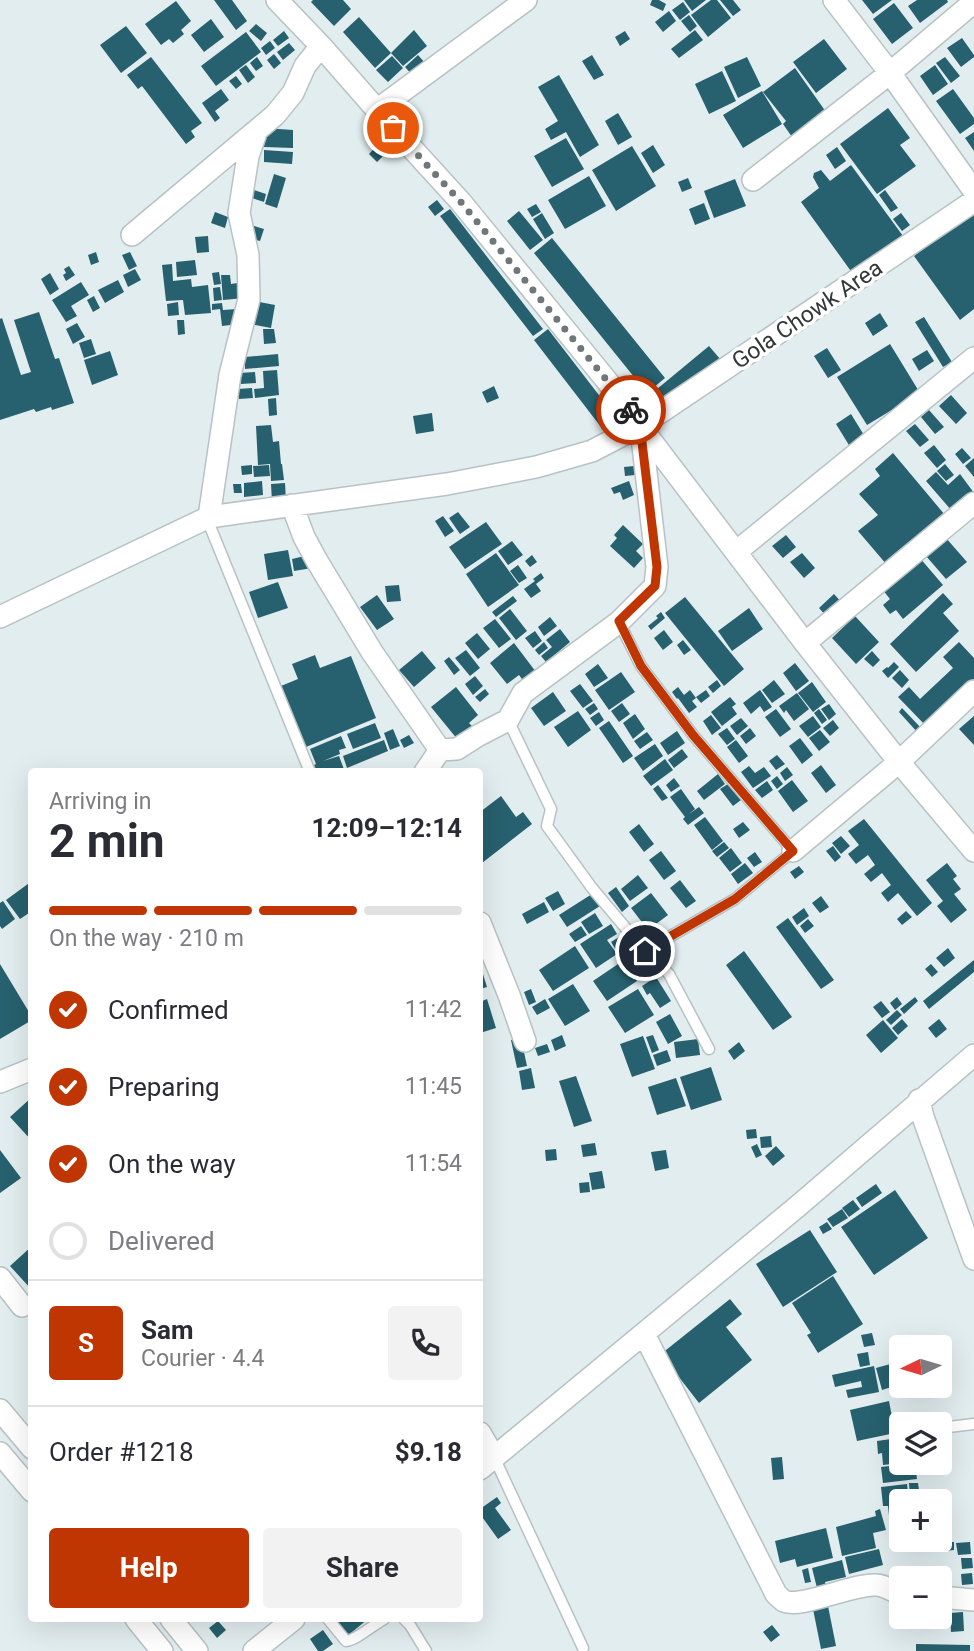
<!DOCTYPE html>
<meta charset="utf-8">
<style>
:root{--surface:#fff;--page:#f2f2f3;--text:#2b2b33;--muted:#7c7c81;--line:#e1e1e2;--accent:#bf3602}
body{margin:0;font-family:Roboto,sans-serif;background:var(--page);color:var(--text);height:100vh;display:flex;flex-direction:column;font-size:26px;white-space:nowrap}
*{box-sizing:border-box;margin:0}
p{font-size:23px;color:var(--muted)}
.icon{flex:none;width:38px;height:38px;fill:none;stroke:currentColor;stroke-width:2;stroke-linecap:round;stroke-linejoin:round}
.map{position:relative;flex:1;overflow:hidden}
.drawer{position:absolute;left:28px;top:768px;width:455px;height:854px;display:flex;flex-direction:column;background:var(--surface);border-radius:7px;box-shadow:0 7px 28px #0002}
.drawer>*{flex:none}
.needle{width:46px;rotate:265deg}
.buttons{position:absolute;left:889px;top:1335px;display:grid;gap:14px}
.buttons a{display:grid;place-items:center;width:63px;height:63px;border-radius:7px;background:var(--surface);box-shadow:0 7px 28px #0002;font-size:35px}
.pin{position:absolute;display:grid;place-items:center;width:60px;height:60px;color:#fff;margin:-30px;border:4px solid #fff;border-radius:50%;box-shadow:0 2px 7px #0007}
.courier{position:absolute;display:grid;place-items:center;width:70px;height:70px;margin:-35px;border:5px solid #bf3602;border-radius:50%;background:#fff;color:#222;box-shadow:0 2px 9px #0007}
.head em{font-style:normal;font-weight:700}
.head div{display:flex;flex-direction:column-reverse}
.head{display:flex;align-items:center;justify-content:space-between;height:119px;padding:0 21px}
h1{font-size:46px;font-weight:700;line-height:52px}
.bar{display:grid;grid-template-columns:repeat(4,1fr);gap:10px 7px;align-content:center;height:84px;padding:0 21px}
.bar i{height:9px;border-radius:5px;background:var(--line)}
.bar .active{background:var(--accent)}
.bar p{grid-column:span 4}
.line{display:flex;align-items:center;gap:18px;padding:0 21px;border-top:2px solid var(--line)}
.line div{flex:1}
.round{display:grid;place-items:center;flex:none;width:74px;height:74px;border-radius:7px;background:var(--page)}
ol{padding:0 21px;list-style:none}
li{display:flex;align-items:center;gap:21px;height:77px}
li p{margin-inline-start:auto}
li .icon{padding:7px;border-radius:50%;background:var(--accent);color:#fff;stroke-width:4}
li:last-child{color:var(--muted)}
li i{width:38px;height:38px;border:4px solid var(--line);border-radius:50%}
.cta{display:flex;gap:14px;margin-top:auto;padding:14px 21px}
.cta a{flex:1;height:80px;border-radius:7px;background:var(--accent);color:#fff;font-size:28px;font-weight:700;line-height:80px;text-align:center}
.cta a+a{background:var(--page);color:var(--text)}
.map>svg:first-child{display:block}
.building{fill:#27606e}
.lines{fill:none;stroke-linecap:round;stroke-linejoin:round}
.lane-casing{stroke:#b8c2c4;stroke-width:13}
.street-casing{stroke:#b8c2c4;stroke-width:24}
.lane{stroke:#fff;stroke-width:10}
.street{stroke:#fff;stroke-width:21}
.done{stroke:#707778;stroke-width:7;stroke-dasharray:0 12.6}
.route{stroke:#bf3602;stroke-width:9}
.labels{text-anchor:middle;stroke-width:7;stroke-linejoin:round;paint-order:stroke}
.street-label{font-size:23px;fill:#333738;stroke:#fff}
</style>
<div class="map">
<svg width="974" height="1651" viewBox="0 0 974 1651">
<rect width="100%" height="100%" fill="#e2edef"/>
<path class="building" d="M214,0H232L247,21L236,30Z
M313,0H343L351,9L334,26L311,2Z
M652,0H659L666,4L663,11L650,5Z
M684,0H706L692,11Z
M711,0H717L731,18L708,37L691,15Z
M720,0H733L741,10L733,16Z
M862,0H892L873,14Z
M917,0H947L948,2L920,23L908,6Z
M176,1L191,21L181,30L184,34L173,43L169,39L161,45L145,24Z
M683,2L690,12L680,20L672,10Z
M894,3L913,28L892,44L873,19Z
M669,11L676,21L663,32L655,22Z
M689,15L697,26L690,32L681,21Z
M359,17L391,53L375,68L343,32Z
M211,19L224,37L204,52L191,35Z
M256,24L267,33L261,41L249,31Z
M126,26L147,53L121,73L100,45Z
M414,30L427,46L403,66L391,53Z
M695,30L703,40L679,58L671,49Z
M284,31L289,38L278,46L273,40Z
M625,31L630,39L620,46L615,37Z
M246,32L261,52L216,86L201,66Z
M962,38L974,55V57L961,67L947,48Z
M824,39L847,69L816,93L793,62Z
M270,41L275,48L266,55L261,48Z
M289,43L295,50L283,60L277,52Z
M274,54L281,63L274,69L267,60Z
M418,55L426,64L413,76L405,67Z
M592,55L604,75L594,80L582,61Z
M392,56L403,68L388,82L376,70Z
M151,57L202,123L191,131L195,137L186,144L142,86L138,89L127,75Z
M257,57L263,66L256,71L250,63Z
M747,57L761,86L738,98L724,67Z
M945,57L960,76L951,83L936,63Z
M246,65L255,77L248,83L239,70Z
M935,65L948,84L933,95L920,76Z
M795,68L826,112L792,137L783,124L786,121L763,92Z
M722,71L736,101L709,114L695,84Z
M559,75L599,145L580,157L566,132L551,140L545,129L558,121L538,87Z
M236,76L242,84L236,89L229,81Z
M221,89L229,100L215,111L220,118L215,122L202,103Z
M953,89L974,118V124L960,134L936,101Z
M762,91L782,124L743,148L723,115Z
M888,108L910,138L900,145L916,166L877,194L840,144Z
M618,113L632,137L618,145L605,121Z
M265,128L293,130V148L264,147Z
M974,132V151L965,138Z
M566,138L584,169L552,187L534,156Z
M381,141L389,150L377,162L369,154Z
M653,145L665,165L653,173L641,153Z
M632,146L656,186L616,211L592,170Z
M837,147L846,161L835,169L826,155Z
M264,150L293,152L292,164L264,162Z
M851,165L903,236L853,274L801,202L819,188L813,177L814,173L821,170L830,181Z
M274,174L286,178L277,208L265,204Z
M589,176L606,206L565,229L548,200Z
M688,178L692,188L682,192L678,182Z
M735,179L746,206L714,218L704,191Z
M254,190L266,194L264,202L252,198Z
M885,190L898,208L891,212L879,195Z
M437,200L444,209L435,216L428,207Z
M704,203L710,219L695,225L689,209Z
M536,204L541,212L532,217L527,209Z
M450,209L543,329L533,336L440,216Z
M519,211L543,240L530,250L507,221Z
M215,212L228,217L225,228L211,223Z
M974,212V309L960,320L914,256Z
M542,213L554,233L545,239L533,219Z
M901,213L910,225L902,231L893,219Z
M251,225L264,229L260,241L247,238Z
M208,236L209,252L197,253L195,237Z
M552,238L665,378L647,393L534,253Z
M96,252L99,262L91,265L88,255Z
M130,252L137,266L129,270L122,255Z
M195,260L197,275L177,277L176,262Z
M172,264L173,281L191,279L192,287L208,285L211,313L185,315L183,300L166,301L162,265Z
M69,266L75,275L66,281L63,275L66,273L64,269Z
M135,269L141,280L128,287L123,275Z
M219,272L221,284L214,285L212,273Z
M50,273L59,289L50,295L41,279Z
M221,275H230L231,284L244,282L245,298L223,300Z
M118,280L124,292L105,303L98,290Z
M81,282L89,295L71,306L77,316L66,322L52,300Z
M220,287L222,300L214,301L213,288Z
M94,296L100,308L93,312L87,300Z
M254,301L275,305L271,328L250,324Z
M178,302L179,315L168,316L167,304Z
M222,303L223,310L237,309L239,324L222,326L220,309L212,310V304Z
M39,312L55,359L59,358L74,403L52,410L51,407L36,412L34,409L0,420V319L2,318L21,375L31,372L14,320Z
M880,313L888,326L873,336L865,323Z
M924,317L952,362L943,367L915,322Z
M177,320H184L185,334L178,335Z
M77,323L85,337L73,344L66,329Z
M263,329H274L276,343L264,344Z
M548,329L615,416L601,427L534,340Z
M91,339L96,354L84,358L79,343Z
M890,344L920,393L867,425L837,377Z
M709,346L726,366L667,413L651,394Z
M827,348L841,370L828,378L814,356Z
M927,350L934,361L919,371L912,359Z
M110,351L118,375L92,385L84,360Z
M278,354L279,366L245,369V357Z
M277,370L279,395L255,398L254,389L264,388L263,371Z
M255,372L256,383L241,384L240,373Z
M494,386L499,398L487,403L482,392Z
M252,388L253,398L239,399L238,389Z
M951,395L967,413L956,424L939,406Z
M276,398L277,415L269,416L268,399Z
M929,410L944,427L935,434L921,417Z
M432,413L434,431L416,434L413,416Z
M851,414L867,440L852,450L836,424Z
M915,424L929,440L920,447L906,431Z
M271,425L273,442L279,441L281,464H282L284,480L271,481L270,464L258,465L256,426Z
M934,445L946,460L937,468L924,453Z
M962,448L971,458L963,464L955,454Z
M893,453L945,515L887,565L858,531L878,515L859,494L880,476L875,469Z
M974,458V477L965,466Z
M945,464L954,475L946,481L937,471Z
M252,465V474L242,475L241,466Z
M269,465L270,476L254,477L253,466Z
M634,466L635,475L625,476L624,467Z
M936,472L948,485L960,474L974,493L952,511L926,481Z
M262,481L263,495L244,497V483Z
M629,481L634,495L623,500L620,492L614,494L611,488Z
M285,483L286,501L272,502L271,484Z
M233,484H241L242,493H234Z
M458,512L470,527L460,534L449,518Z
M443,516L454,531L445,537L435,521Z
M486,522L502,544L465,569L449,547Z
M623,525L643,544L636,551L643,558L634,568L610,546L617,538L614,535Z
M786,535L796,547L783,558L772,546Z
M946,538L967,562L946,579L926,556Z
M512,541L523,555L508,565L498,551Z
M288,550L293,576L268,580L264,554Z
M496,553L519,585L488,607L466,574Z
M802,553L815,568L804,578L790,562Z
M309,555L312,568L294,571L292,559Z
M532,555L537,562L530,567L525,561Z
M919,557L943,585L903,619L896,610L890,614L883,605L890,599L882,589Z
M518,565L527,578L519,583L510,571Z
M541,573L544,578L536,584L541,591L531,598L524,589L535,581L533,579Z
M278,582L288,608L258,618L249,592Z
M399,585L401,601L387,602L385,586Z
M943,593L953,604L943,613L959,631L916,672L890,644Z
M834,594L843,604L827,617L819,608Z
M377,595L394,619L377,630L360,607Z
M513,596L517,601L496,617L492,612Z
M685,597L744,669L724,686L665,613Z
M749,608L763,629L732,651L718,631Z
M510,609L527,631L516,640L499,618Z
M661,612L665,618L651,630L648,626L658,618L656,616Z
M855,616L879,642L856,664L832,638Z
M550,617L557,626L544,636L538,627Z
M495,619L511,639L499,648L483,628Z
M560,629L570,642L546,662L541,656L552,647L546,640Z
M664,630L673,642L663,650L654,638Z
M535,631L542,641L533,648L525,638Z
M477,633L490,649L478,659L465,643Z
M683,640L691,650L684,655L677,645Z
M544,642L548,648L539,655L535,650Z
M959,642L974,658V682L927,727L898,697L909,687L920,699L953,668L943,657Z
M514,643L536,672L524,682L519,675L507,684L490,663Z
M466,650L480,668L470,676L455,658Z
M422,651L436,668L414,687L399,670Z
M872,651L880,660L873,667L864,659Z
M315,655L320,668L351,656L376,718L306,747L281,686L298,679L292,664Z
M449,657L460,670L454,675L444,661Z
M894,662L899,667L888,678L882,671L887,667L888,668Z
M795,663L809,681L796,691L783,673Z
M598,664L608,678L594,687L585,674Z
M900,670L909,680L902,688L892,678Z
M621,672L635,692L609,710L595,690Z
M475,676L483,686L473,695L465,684Z
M717,680L721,686L713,693L708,687Z
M774,680L785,694L772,703L762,690Z
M812,682L826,702L813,712L798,693Z
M580,684L593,701L583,708L570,691Z
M456,687L478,715L469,723L473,727L458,740L431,707Z
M678,687L684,695L690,690L696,698L692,701L697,707L689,713L678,698L677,699L672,692Z
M485,689L489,694L480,702L475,697Z
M706,690L710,696L701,703L696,697Z
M760,690L772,707L764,712L760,706L751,714L743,703Z
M553,692L566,711L544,726L531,708Z
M797,693L809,709L794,721L786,710L784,713L779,706Z
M730,697L736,704L732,707L737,714L722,726L711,712Z
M594,703L598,709L590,715L585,709Z
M622,703L630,714L619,722L611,711Z
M829,704L836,714L829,720L821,709Z
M902,708L922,729L918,733L899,712Z
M776,709L791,729L780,737L765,717Z
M819,709L827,720L822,724L814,713Z
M578,711L591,730L568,747L554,727Z
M599,712L604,720L596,726L590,718Z
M635,714L645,729L633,739L623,723Z
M711,715L721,728L712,735L703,721Z
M813,716L821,727L808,737L799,726Z
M974,716V745L959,729Z
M741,718L748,726L737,735L730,726Z
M833,720L839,728L830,736L823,728Z
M609,721L633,756L623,763L599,728Z
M375,723L381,738L353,749L347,734Z
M727,728L735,739L727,745L718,734Z
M750,728L756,736L746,744L740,736Z
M393,729L400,746L390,750L384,733Z
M820,730L830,742L819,751L809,738Z
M677,731L685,743L668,755L660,743Z
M647,732L653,740L640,749L634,741Z
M409,735L414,743L404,748L400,740Z
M341,736L346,748L339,750L340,754L323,761L339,756L345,772H317L314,765L316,764L310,749Z
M800,738L813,755L802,764L789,746Z
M384,740L388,751L347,768L343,756Z
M736,740L748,756L739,763L727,747Z
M655,744L663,756L643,771L634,758Z
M682,749L688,757L674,768L668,760Z
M777,755L785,764L776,770L769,761Z
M665,759L673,770L651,786L643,776Z
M821,765L836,785L826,793L811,773Z
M749,766L755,773L764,767L771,776L753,788L741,772Z
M787,767L793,775L785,781L780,773Z
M718,774L725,784L704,800L697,791Z
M777,776L783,784L777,789L771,781Z
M674,778L680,786L671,792L666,785Z
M792,780L808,801L793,812L778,791Z
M767,781L773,790L762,798L755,790Z
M728,784L741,800L733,806L720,789Z
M658,785L668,798L662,801L653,789Z
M681,789L695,809L689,814L699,807L704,813L688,825L683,819L685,817L670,797Z
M501,796L516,817L523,812L532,824L482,863L480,860V812Z
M705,817L723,841L712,850L694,825Z
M864,819L932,903L917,916L898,893L888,902L881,893L891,885L882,873L871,882L864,874L875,865L868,855L856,864L848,854L859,845L848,831Z
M743,822L750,830L739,838L733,829Z
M639,824L654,844L644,852L629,832Z
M841,836L850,846L841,854L832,843Z
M724,842L729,848L717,857L712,851Z
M833,846L841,857L835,862L826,851Z
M731,848L742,863L730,872L719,858Z
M661,851L676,871L664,880L649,860Z
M755,852L762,862L754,867L747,858Z
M745,863L753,873L738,884L731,874Z
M947,863L957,876L953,879L961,889L954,894L967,910L951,923L937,906L943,901L926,880Z
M799,866L804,872L795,879L790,872Z
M638,875L648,888L630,901L621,889Z
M680,880L696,901L686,908L670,888Z
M32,881V911L20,919L6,900Z
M616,887L629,906L622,912L608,893Z
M558,891L565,904L553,911L545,898Z
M651,893L668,915L648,930L631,908Z
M592,894L600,906L567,927L559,915Z
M821,896L829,907L820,913L812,903Z
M3,901L15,919L2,929L0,926V903Z
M544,902L549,912L527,924L522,914Z
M804,908L809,916L797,925L792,917Z
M906,911L912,917L902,925L897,919Z
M595,913L603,926L589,934L581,922Z
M788,918L834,980L821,989L776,927Z
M808,919L814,926L805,933L800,926Z
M611,924L617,934L607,940L617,954L596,968L580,944Z
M581,926L587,935L575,942L569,934Z
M624,934L631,945L618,953L611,942Z
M575,946L589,968L553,991L539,970Z
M629,947L632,952L621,960L617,955Z
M948,948L955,958L944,967L936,958Z
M744,951L792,1017L773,1030L726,965Z
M974,960V972L929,1009L923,1001Z
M621,962L630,977L633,975L637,981L607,1001L593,981Z
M648,963L655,975L646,981L639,969Z
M0,964L32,1017V1020L0,1039Z
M931,964L938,972L932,977L925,969Z
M480,971H482L487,987L480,989Z
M656,977L671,1001L660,1008L650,993L647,995L642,986Z
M573,984L590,1011L565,1026L548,999Z
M531,989L536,1002L529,1005L524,992Z
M638,989L654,1015L625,1033L608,1007Z
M897,997L902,1004L895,1010L890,1003Z
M915,997L918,1001L904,1014L900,1009Z
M487,999L496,1028L480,1033V1002Z
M545,999L550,1008L537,1015L532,1007Z
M881,1001L890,1012L882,1018L873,1007Z
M897,1010L902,1015L891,1025L886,1020Z
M670,1014L682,1036L668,1044L656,1022Z
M902,1019L908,1026L898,1035L892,1028Z
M939,1019L947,1029L936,1038L928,1028Z
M883,1020L898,1038L881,1053L866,1035Z
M562,1035L566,1046L555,1051L551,1040Z
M653,1035L659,1050L652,1053L646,1037Z
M643,1036L655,1069L632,1077L620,1044Z
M521,1038L527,1066L517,1068L511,1040Z
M698,1039L700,1055L676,1058L674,1042Z
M739,1042L745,1051L734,1060L728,1051Z
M547,1044L550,1052L538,1056L535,1048Z
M667,1050L671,1061L657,1066L653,1055Z
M711,1067L722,1100L691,1110L680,1077Z
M531,1068L535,1088L522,1090L519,1071Z
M576,1076L592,1121L574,1127L559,1081Z
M676,1078L686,1106L657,1115L648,1087Z
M32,1097V1141L10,1117Z
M756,1129L757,1138L747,1139L746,1130Z
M771,1136L772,1147L761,1148L760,1137Z
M595,1143L597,1155L583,1157L581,1145Z
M757,1144L762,1155L756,1158L751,1147Z
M776,1146L785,1156L773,1166L765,1156Z
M556,1149L557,1160L546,1161L545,1150Z
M0,1150L21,1178L0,1193Z
M666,1150L669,1168L655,1171L651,1152Z
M602,1171L605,1188L592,1190L589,1173Z
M589,1182L590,1192L580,1193L579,1183Z
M876,1184L882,1193L862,1207L856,1198Z
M895,1190L928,1238L874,1275L841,1227Z
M853,1200L860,1209L849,1217L842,1208Z
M842,1209L848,1218L833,1227L827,1219Z
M827,1222L832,1229L823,1234L819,1227Z
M810,1230L837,1272L783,1307L756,1264Z
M32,1246V1290L10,1266Z
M833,1276L863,1324L818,1353L807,1335L811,1333L792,1303Z
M730,1299L742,1314L726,1327L752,1360L699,1403L661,1354Z
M872,1333L875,1345L864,1347L861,1335Z
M868,1352L870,1365L860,1367L857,1354Z
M901,1361V1384L882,1390L876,1368Z
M874,1366L879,1392L848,1398L846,1390L862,1387L861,1381L835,1387L832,1375Z
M889,1401L895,1433L857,1441L850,1410Z
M898,1438L899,1452L901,1451V1463L883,1465L882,1453L878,1454L877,1441Z
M782,1457L784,1479L773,1480L771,1458Z
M915,1463L917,1479L883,1483L881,1467Z
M909,1483H918L920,1496L910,1497Z
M907,1484L909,1502H901V1523L890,1525L888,1506H883L881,1487Z
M497,1497L501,1503L495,1508L511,1530L498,1539L480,1514V1509Z
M880,1509L886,1530L873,1533L876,1548L842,1556L836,1527L876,1516L875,1511Z
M949,1521V1531L940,1532V1522Z
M826,1528L833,1558L797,1567L795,1559L780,1563L775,1541Z
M945,1542H954V1550L945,1551Z
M970,1542L971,1554L958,1555L956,1543Z
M879,1549L883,1565L849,1574L845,1557Z
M961,1558H972L973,1568L962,1569Z
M842,1560L846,1577L825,1582L826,1586L817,1588L812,1568Z
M808,1568L811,1582L805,1583L802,1570Z
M972,1573L973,1584L962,1585L961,1574Z
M828,1606L836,1646L821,1649L813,1609Z
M963,1612L964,1631L951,1632L950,1613Z
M336,1619H368L346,1637L333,1621Z
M218,1621L226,1630L217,1638L209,1628Z
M772,1625L780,1635L771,1642L763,1632Z
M323,1630L333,1644L323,1651H318L310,1639Z
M916,1644L970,1645V1651H916Z"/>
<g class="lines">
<g class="lane-casing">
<path id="lane" d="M207,519L310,772
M619,622L641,666L693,735L793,851L735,899L645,951
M508,720L551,809L547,826L592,888L645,951L669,974L709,1049
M940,1428L974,1424
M494,1457L583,1648
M328,1619L346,1641C356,1640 373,1625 384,1619
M404,1619L410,1625L426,1651"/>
</g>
<g class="street-casing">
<path id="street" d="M277,0L321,46L377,110L460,201L634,414L640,426L805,643L899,762L974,851
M834,0L890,73L974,191
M377,110L526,0
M753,180L890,73L974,2
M132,235L275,115L293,93L305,66L321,46
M292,505L304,537L317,561L372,652L440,750L457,749L479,735L508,720L523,693L619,622L655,586L657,567L641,429
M209,517L230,375L249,299L248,255L239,213L248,156L257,130
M736,552L974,358
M0,617L209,517L447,484L536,467L592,451L640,426L974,201
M805,643L974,503
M425,772L440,750
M793,851L899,762L974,691
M480,923L509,995L525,1041
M0,1082L32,1069
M919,1100L923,1117L974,1259
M0,1278L22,1306
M644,1334L776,1594C777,1595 782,1600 784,1601C801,1609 854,1583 876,1585C884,1585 894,1591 901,1595
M0,1410L32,1448
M480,1433L494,1457
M0,1453L32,1491
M480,1469L798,1206L974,1055
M940,1597L974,1600
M136,1619L162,1651
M171,1619L197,1651
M254,1651L294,1619"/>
</g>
<use href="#lane" class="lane"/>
<use href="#street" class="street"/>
</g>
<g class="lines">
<path class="done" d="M393,128L460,201L631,410"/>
<path class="route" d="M631,410L640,426L657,567L655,586L619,621L641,666L693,735L793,851L735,899L645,951"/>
</g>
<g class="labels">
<g class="street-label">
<text transform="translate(807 314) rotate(-34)" y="8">Gola Chowk Area</text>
</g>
</g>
</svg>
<div class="buttons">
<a><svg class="needle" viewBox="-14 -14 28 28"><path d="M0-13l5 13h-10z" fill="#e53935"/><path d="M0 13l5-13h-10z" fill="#7c7c81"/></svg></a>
<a><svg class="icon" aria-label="layers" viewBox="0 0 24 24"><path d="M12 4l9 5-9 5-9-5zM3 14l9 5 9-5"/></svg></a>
<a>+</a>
<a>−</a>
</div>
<div class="pin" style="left:393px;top:128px;background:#ea580c"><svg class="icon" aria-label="bag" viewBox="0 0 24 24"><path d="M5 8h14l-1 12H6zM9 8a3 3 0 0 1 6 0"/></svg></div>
<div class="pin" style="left:645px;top:951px;background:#1f2937"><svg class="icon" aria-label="home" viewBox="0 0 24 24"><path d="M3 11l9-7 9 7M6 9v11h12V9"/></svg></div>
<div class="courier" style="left:631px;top:410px"><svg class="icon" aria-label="bike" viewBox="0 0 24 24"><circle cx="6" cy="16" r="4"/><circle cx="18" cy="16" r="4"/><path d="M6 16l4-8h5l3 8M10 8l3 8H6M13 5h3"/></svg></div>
<section class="drawer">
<div class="head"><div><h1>2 min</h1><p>Arriving in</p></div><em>12:09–12:14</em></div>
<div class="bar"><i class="active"></i><i class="active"></i><i class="active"></i><i></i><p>On the way · 210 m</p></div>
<ol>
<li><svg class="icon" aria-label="check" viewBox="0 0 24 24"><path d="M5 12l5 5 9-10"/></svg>Confirmed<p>11:42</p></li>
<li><svg class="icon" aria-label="check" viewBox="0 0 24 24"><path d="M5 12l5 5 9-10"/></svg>Preparing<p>11:45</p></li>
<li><svg class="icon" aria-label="check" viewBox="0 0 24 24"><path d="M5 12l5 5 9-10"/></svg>On the way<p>11:54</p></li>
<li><i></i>Delivered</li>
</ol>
<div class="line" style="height:126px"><b class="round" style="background:var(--accent);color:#fff">S</b><div><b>Sam</b><p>Courier · 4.4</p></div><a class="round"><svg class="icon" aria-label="phone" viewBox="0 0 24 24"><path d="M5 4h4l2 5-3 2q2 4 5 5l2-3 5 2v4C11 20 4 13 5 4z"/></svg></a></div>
<div class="line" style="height:91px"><div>Order #1218</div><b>$9.18</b></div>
<div class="cta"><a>Help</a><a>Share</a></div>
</section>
</div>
